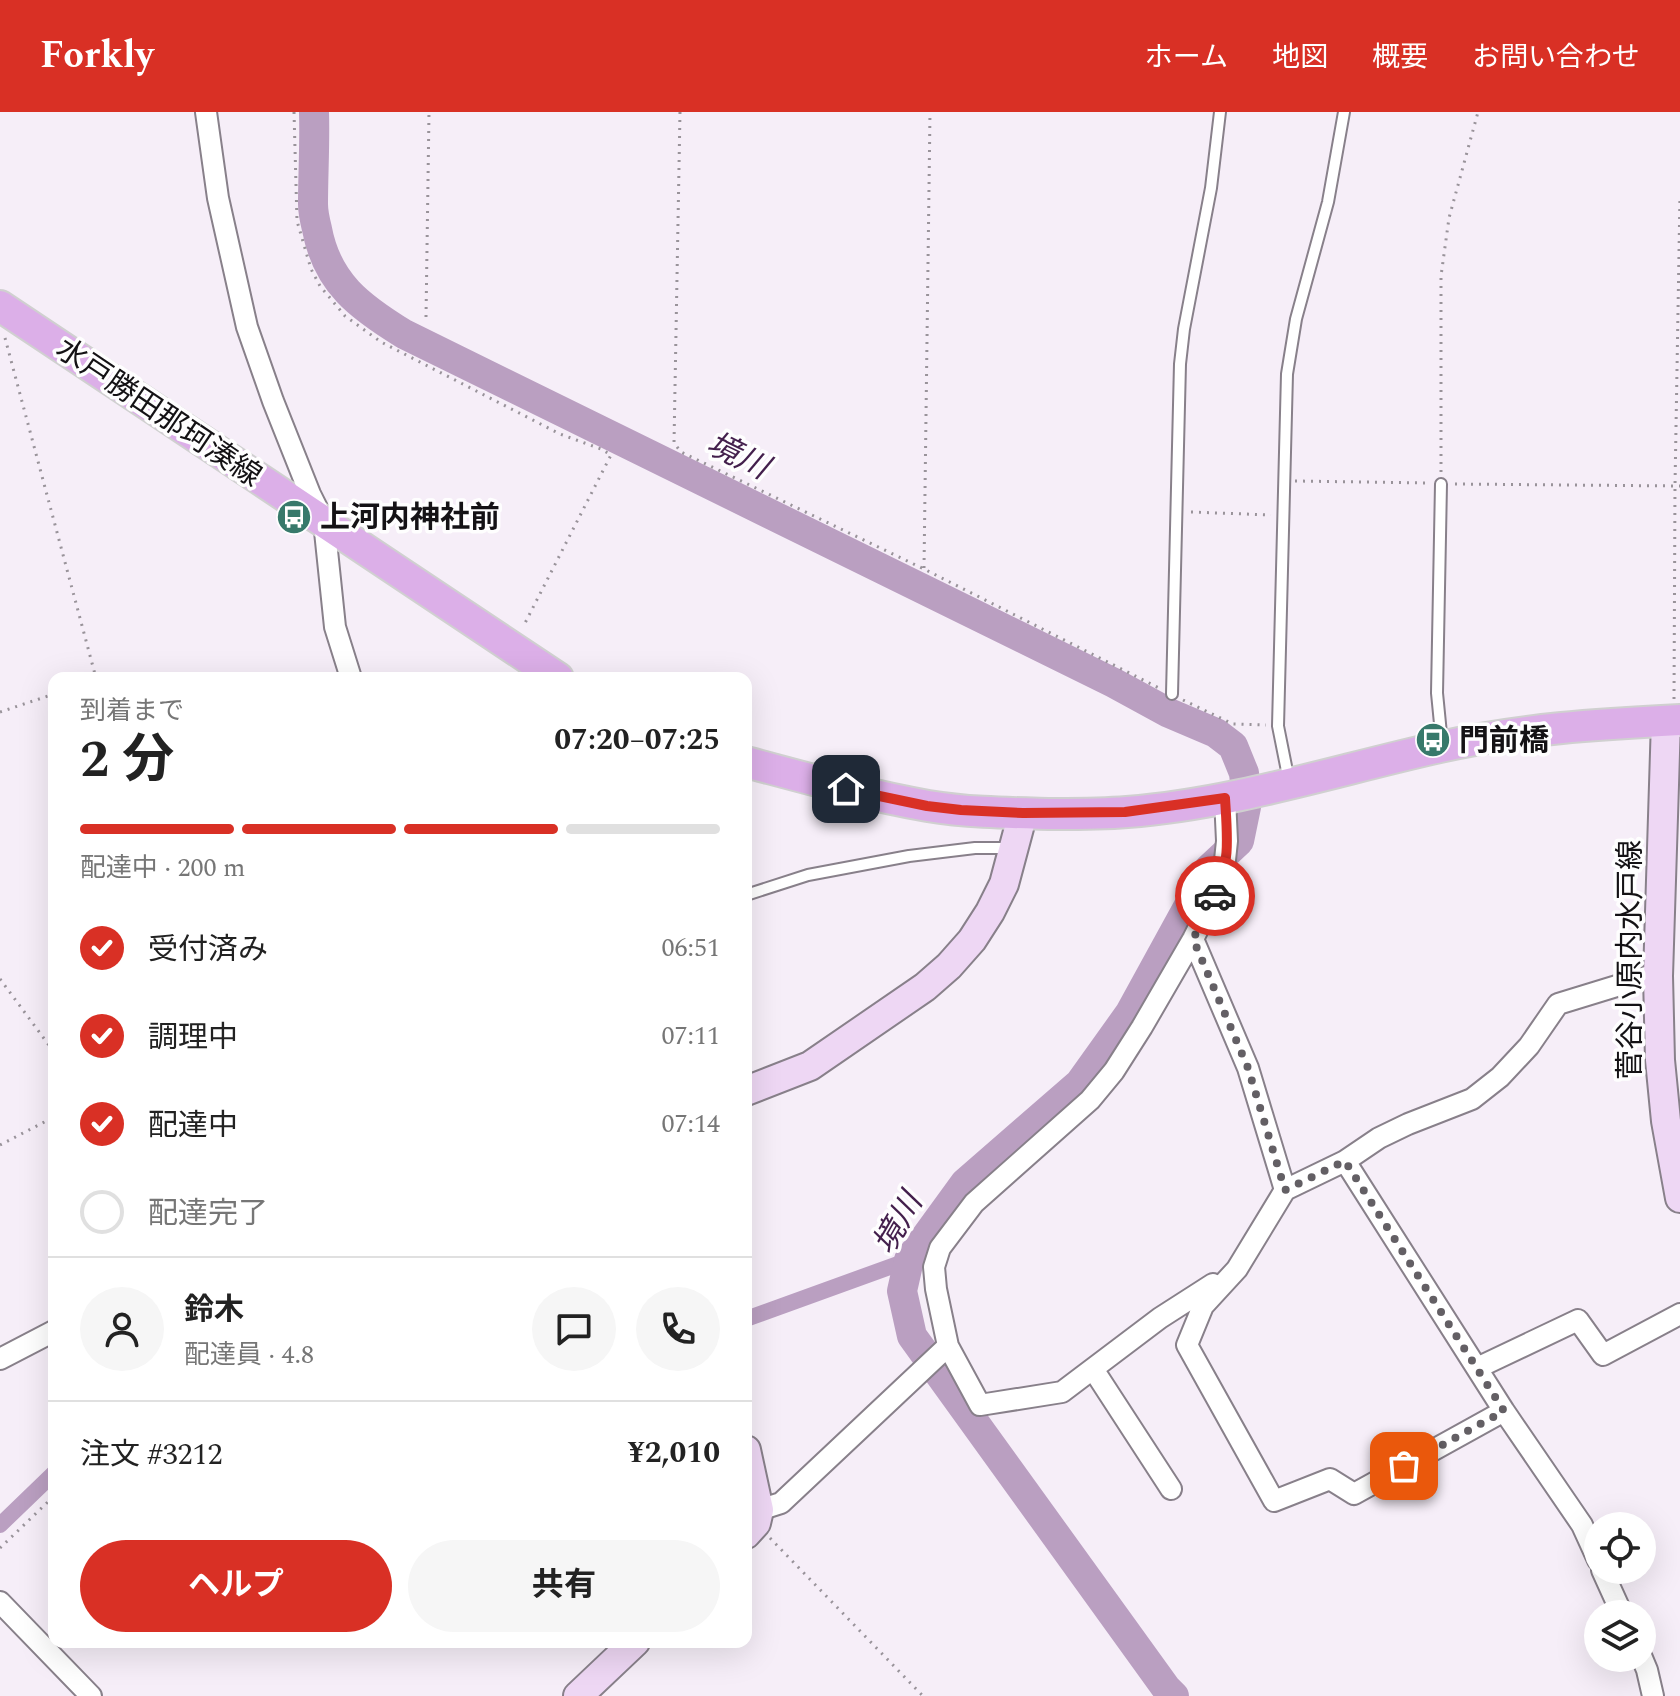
<!DOCTYPE html>
<html lang="ja">
<meta charset="utf-8">
<style>
:root{--surface:#fff;--page:#f6f6f6;--text:#222;--muted:#767676;--line:#e0e0e0;--accent:#d93025}
body{margin:0;font-family:Spectral,"Noto Sans JP",serif;background:var(--page);color:var(--text);height:100vh;display:flex;flex-direction:column;font-size:30px;white-space:nowrap}
*{box-sizing:border-box;margin:0}
p{font-size:26px;color:var(--muted)}
.icon{flex:none;width:44px;height:44px;fill:none;stroke:currentColor;stroke-width:2;stroke-linecap:round;stroke-linejoin:round}
.map{position:relative;flex:1;overflow:hidden}
.details{position:absolute;left:48px;top:560px;width:704px;height:976px;display:flex;flex-direction:column;background:var(--surface);border-radius:16px;box-shadow:0 8px 32px #0002}
.details>*{flex:none}
.tools{position:absolute;left:1584px;top:1400px;display:grid;gap:16px}
.tools a{display:grid;place-items:center;width:72px;height:72px;border-radius:50%;background:var(--surface);box-shadow:0 8px 32px #0002;font-size:40px}
.pin{position:absolute;display:grid;place-items:center;width:68px;height:68px;color:#fff;margin:-34px;border-radius:16px;box-shadow:0 4px 12px #0006}
.courier{position:absolute;display:grid;place-items:center;width:80px;height:80px;margin:-40px;border:6px solid #d93025;border-radius:50%;background:#fff;color:#222;box-shadow:0 2px 10px #0007}
.head em{font-style:normal;font-weight:700}
.head div{display:flex;flex-direction:column-reverse}
.head{display:flex;align-items:center;justify-content:space-between;height:136px;padding:0 32px}
h1{font-size:52px;font-weight:700;line-height:60px}
.bar{display:grid;grid-template-columns:repeat(4,1fr);gap:12px 8px;align-content:center;height:96px;padding:0 32px}
.bar i{height:10px;border-radius:6px;background:var(--line)}
.bar .active{background:var(--accent)}
.bar p{grid-column:span 4}
.line{display:flex;align-items:center;gap:20px;padding:0 32px;border-top:2px solid var(--line)}
.line div{flex:1}
.round{display:grid;place-items:center;flex:none;width:84px;height:84px;border-radius:42px;background:var(--page)}
ol{padding:0 32px;list-style:none}
li{display:flex;align-items:center;gap:24px;height:88px}
li p{margin-inline-start:auto}
li .icon{padding:8px;border-radius:50%;background:var(--accent);color:#fff;stroke-width:4}
li:last-child{color:var(--muted)}
li i{width:44px;height:44px;border:4px solid var(--line);border-radius:50%}
.cta{display:flex;gap:16px;margin-top:auto;padding:16px 32px}
.cta a{flex:1;height:92px;border-radius:48px;background:var(--accent);color:#fff;font-size:32px;font-weight:700;line-height:92px;text-align:center}
.cta a+a{background:var(--page);color:var(--text)}
header{display:flex;align-items:center;gap:48px;box-sizing:border-box;height:112px;padding:0 40px;background:var(--accent);color:#fff}
header strong{font-size:38px}
nav{display:flex;gap:44px;margin-inline-start:auto;font-size:28px}
.map>svg:first-child{display:block}
.lines{fill:none;stroke-linecap:round;stroke-linejoin:round}
.canal{stroke:#ba9fc1;stroke-width:16}
.river{stroke:#ba9fc1;stroke-width:30}
.lane-casing{stroke:#88808a;stroke-width:14}
.street-casing{stroke:#88808a;stroke-width:24}
.secondary-casing{stroke:#88808a;stroke-width:32}
.primary-casing{stroke:#d0d0d0;stroke-width:34}
.path{stroke:#99939a;stroke-width:3;stroke-dasharray:2 6;stroke-linecap:butt}
.lane{stroke:#fff;stroke-width:10}
.street{stroke:#fff;stroke-width:20}
.secondary{stroke:#eed7f4;stroke-width:28}
.primary{stroke:#dcafe8;stroke-width:30}
.done{stroke:#635f64;stroke-width:8;stroke-dasharray:0 14.4}
.route{stroke:#d93025;stroke-width:10}
.labels{text-anchor:middle;stroke-width:7;stroke-linejoin:round;paint-order:stroke}
.street-label{font-size:30px;fill:#141215;stroke:#fefefe}
.poi-label{font-size:30px;font-weight:bold;fill:#141215;stroke:#fefefe;text-anchor:start}
.water-label{font-size:32px;font-style:italic;fill:#431f4c;stroke:#fefefe}
</style>
<header>
<strong>Forkly</strong>
<nav><a>ホーム</a><a>地図</a><a>概要</a><a>お問い合わせ</a></nav>
</header>
<div class="map">
<svg width="1680" height="1584" viewBox="0 0 1680 1584">
<rect width="100%" height="100%" fill="#f6eef8"/>
<g class="lines">
<path class="canal" d="M746,1207L909,1148
M0,1413L54,1361"/>
<path class="river" d="M314,0C315,31 313,62 313,92C313,101 315,109 317,117C327,171 360,195 404,222L1114,571L1169,601L1216,621L1233,634L1244,661L1245,671
M1174,1584L1166,1576L912,1224L902,1179L909,1148L965,1071L1080,971L1130,901L1209,757L1239,729L1246,695"/>
<g class="lane-casing">
<path id="lane" d="M1441,372L1437,581L1442,632
M1172,582L1180,252L1184,217L1211,76L1220,0
M1289,669L1278,614L1287,262L1296,207L1328,90L1344,0
M746,783L808,763L909,744L975,736H1009"/>
</g>
<g class="street-casing">
<path id="street" d="M206,0L218,86L247,215L273,289L310,382L324,410L335,515L351,566
M1193,827L1248,956L1285,1078
M1345,1049L1504,1299L1582,1413L1598,1448
M1213,1172L1160,1206L1062,1280L980,1293L948,1234L936,1177L934,1155L940,1136L974,1091L1090,988L1114,959L1142,915L1193,827L1223,767L1227,729L1225,686
M0,1247L54,1219
M1477,1256L1578,1208L1603,1243L1680,1202
M1093,1257L1171,1377
M1504,1299L1354,1382L1330,1367L1274,1389L1187,1233L1203,1194L1237,1157L1285,1078L1345,1049L1379,1026L1408,1012L1472,987L1500,965L1529,934L1558,892L1646,865L1658,864
M759,1398L781,1391L948,1234
M1602,1458L1622,1502
M0,1490L91,1584
M1642,1546L1647,1558L1653,1584"/>
</g>
<g class="secondary-casing">
<path id="secondary" d="M1666,609L1658,864L1660,948L1666,1009L1680,1086
M746,979L810,954L925,875L949,854L972,828L990,800L1004,772L1023,701
M746,1338L759,1398L756,1411L746,1422
M578,1584L635,1530"/>
</g>
<g class="primary-casing">
<path id="primary" d="M0,194L558,566
M746,650C806,666 866,683 928,694C970,701 1012,701 1055,702C1079,702 1103,702 1127,700C1233,692 1337,658 1440,635C1519,617 1599,612 1680,608"/>
</g>
<path class="path" d="M294,0L297,109L311,157L320,174L345,204L381,230L560,322L601,337L611,343L523,515
M680,0L674,331L681,340L924,457L1159,576
M426,205L429,0
M5,226L96,566
M1441,360V164L1449,106L1478,0
M1295,369L1428,371
M1455,372L1680,374
M1191,400L1271,403
M924,456L930,0
M1674,587L1675,374L1680,83
M1183,588L1233,612L1266,613
M0,600L54,582
M0,867L54,940
M0,1033L54,1005
M770,1426L923,1584
M0,1436L54,1384"/>
<use href="#lane" class="lane"/>
<use href="#street" class="street"/>
<use href="#secondary" class="secondary"/>
<use href="#primary" class="primary"/>
</g>
<g class="lines">
<path class="done" d="M1215,784L1193,827L1248,956L1285,1078L1345,1049L1504,1299L1404,1354"/>
<path class="route" d="M846,677L927,694L961,698L1023,701L1125,700L1225,686C1227,720 1231,753 1215,784"/>
</g>
<defs>
<g id="bus-disc" transform="scale(1.8)"><circle r="9.5" fill="#37796b" stroke="#fefefe"/><path d="M-5-6H5V4H4V6H2V4H-2V6H-4V4H-5ZM-3.5-4V0h7V-4ZM-3.5 1.2v1.5H-2V1.2ZM2 1.2v1.5H3.5V1.2Z" fill="#fff"/></g>
</defs>
<g fill-rule="evenodd">
<use href="#bus-disc" x="294" y="405"/>
<use href="#bus-disc" x="1433" y="628"/>
</g>
<g class="labels">
<g class="street-label">
<text transform="translate(159 300) rotate(34)" y="10">水戸勝田那珂湊線</text>
<text transform="translate(1630 848) rotate(-90)" y="10">菅谷小原内水戸線</text>
</g>
<g class="poi-label">
<text x="320" y="415">上河内神社前</text>
<text x="1459" y="638">門前橋</text>
</g>
<g class="water-label">
<text transform="translate(738 343) rotate(26)" y="11">境川</text>
<text transform="translate(897 1111) rotate(-60)" y="11">境川</text>
</g>
</g>
</svg>
<div class="tools">
<a><svg class="icon" aria-label="locate" viewBox="0 0 24 24"><circle cx="12" cy="12" r="6"/><path d="M12 2v4M12 18v4M2 12h4M18 12h4"/></svg></a>
<a><svg class="icon" aria-label="layers" viewBox="0 0 24 24"><path d="M12 4l9 5-9 5-9-5zM3 14l9 5 9-5"/></svg></a>
</div>
<div class="pin" style="left:1404px;top:1354px;background:#ea580c"><svg class="icon" aria-label="bag" viewBox="0 0 24 24"><path d="M5 8h14l-1 12H6zM9 8a3 3 0 0 1 6 0"/></svg></div>
<div class="pin" style="left:846px;top:677px;background:#1f2937"><svg class="icon" aria-label="home" viewBox="0 0 24 24"><path d="M3 11l9-7 9 7M6 9v11h12V9"/></svg></div>
<div class="courier" style="left:1215px;top:784px"><svg class="icon" aria-label="car" viewBox="0 0 24 24"><path d="M5 17H2v-5l4-1 3-4h7l3 4 3 1v5h-3M9 17h6M6 11h13"/><circle cx="7" cy="17" r="2"/><circle cx="17" cy="17" r="2"/></svg></div>
<section class="details">
<div class="head"><div><h1>2 分</h1><p>到着まで</p></div><em>07:20–07:25</em></div>
<div class="bar"><i class="active"></i><i class="active"></i><i class="active"></i><i></i><p>配達中 · 200 m</p></div>
<ol>
<li><svg class="icon" aria-label="check" viewBox="0 0 24 24"><path d="M5 12l5 5 9-10"/></svg>受付済み<p>06:51</p></li>
<li><svg class="icon" aria-label="check" viewBox="0 0 24 24"><path d="M5 12l5 5 9-10"/></svg>調理中<p>07:11</p></li>
<li><svg class="icon" aria-label="check" viewBox="0 0 24 24"><path d="M5 12l5 5 9-10"/></svg>配達中<p>07:14</p></li>
<li><i></i>配達完了</li>
</ol>
<div class="line" style="height:144px"><a class="round"><svg class="icon" aria-label="person" viewBox="0 0 24 24"><circle cx="12" cy="8" r="4"/><path d="M4 21q1-7 8-7t8 7"/></svg></a><div><b>鈴木</b><p>配達員 · 4.8</p></div><a class="round"><svg class="icon" aria-label="chat" viewBox="0 0 24 24"><path d="M4 5h16v11H9l-5 4z"/></svg></a><a class="round"><svg class="icon" aria-label="phone" viewBox="0 0 24 24"><path d="M5 4h4l2 5-3 2q2 4 5 5l2-3 5 2v4C11 20 4 13 5 4z"/></svg></a></div>
<div class="line" style="height:104px"><div>注文 #3212</div><b>¥2,010</b></div>
<div class="cta"><a>ヘルプ</a><a>共有</a></div>
</section>
</div>
